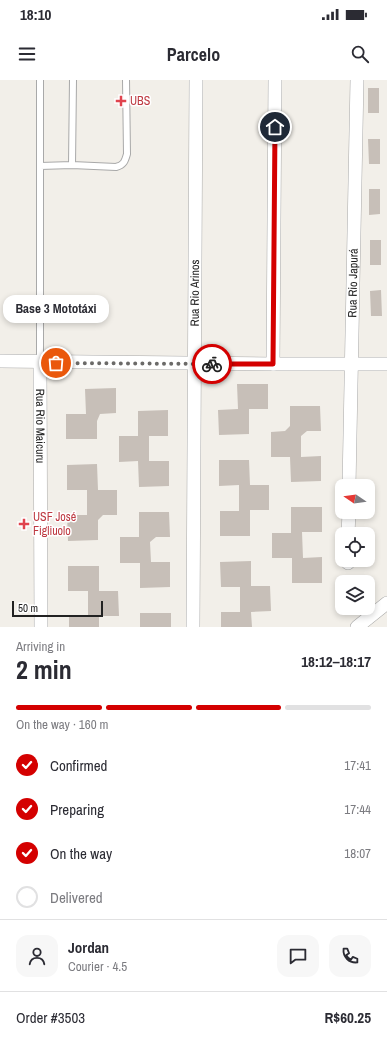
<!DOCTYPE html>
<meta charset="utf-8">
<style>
:root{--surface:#fff;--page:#f7f7f7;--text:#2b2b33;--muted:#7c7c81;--line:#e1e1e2;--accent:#d40000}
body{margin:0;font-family:"Archivo Narrow",sans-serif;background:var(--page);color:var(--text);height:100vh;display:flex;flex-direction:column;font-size:15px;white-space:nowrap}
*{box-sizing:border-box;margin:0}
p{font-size:13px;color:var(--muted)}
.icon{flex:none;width:22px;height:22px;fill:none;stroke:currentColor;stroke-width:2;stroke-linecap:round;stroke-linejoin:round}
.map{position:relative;height:547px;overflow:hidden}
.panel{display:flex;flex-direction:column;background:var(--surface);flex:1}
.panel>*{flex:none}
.needle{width:26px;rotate:283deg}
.tools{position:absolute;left:335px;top:399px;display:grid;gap:8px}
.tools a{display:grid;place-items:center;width:40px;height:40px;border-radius:8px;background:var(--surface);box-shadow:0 2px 6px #0003;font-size:20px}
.scale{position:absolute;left:12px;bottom:10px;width:91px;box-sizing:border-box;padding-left:4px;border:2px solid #222;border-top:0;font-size:11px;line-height:14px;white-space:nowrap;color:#222;-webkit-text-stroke:3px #fff;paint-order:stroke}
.pin{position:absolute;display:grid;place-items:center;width:34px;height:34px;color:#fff;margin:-17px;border:2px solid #fff;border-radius:50%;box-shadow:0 1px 4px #0007}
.courier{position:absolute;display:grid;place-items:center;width:40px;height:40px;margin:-20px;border:3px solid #d40000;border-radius:50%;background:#fff;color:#222;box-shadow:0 1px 5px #0007}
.bubble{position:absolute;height:28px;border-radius:12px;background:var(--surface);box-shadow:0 2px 6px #0003;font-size:13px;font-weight:700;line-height:28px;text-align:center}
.head em{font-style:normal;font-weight:700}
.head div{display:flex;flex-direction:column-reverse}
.head{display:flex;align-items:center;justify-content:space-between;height:68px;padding:0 16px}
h1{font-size:26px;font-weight:700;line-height:30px}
.bar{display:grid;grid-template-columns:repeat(4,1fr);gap:6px 4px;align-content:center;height:48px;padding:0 16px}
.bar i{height:5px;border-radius:3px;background:var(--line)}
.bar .active{background:var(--accent)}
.bar p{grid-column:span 4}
.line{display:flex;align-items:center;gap:10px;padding:0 16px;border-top:1px solid var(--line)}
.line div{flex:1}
.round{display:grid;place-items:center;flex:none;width:42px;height:42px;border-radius:12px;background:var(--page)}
ol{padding:0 16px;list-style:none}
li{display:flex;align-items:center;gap:12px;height:44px}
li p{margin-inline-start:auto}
li .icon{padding:4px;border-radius:50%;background:var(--accent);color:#fff;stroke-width:4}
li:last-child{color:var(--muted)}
li i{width:22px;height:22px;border:2px solid var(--line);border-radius:50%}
.status{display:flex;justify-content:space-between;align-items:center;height:28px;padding:0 20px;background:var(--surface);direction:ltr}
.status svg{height:11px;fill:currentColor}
header{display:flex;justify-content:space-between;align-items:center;height:52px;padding:0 16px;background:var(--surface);font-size:18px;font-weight:700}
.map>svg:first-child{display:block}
.building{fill:#c7bfb8}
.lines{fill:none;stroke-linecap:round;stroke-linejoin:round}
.lane-casing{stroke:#a9a9a9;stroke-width:8}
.street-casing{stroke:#a9a9a9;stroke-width:14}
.lane{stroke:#fff;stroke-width:6}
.street{stroke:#fff;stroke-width:13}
.done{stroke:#6b6a68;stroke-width:4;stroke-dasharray:0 7.2}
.route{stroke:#d40000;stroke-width:5}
.health-dot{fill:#e0444e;stroke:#fff;stroke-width:1.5}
.labels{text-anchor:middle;stroke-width:3;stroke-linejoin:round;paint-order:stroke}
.health-label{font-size:12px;fill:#be3a42;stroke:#fff;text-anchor:start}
.street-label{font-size:12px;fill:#222;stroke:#fff}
</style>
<div class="status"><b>18:10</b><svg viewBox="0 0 49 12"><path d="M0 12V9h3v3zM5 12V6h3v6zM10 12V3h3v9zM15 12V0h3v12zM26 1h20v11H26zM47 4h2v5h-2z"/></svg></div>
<header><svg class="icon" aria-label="menu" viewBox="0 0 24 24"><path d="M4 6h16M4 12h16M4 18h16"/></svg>Parcelo<svg class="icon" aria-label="search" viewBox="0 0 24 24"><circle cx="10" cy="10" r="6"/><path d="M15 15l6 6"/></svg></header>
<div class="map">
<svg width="387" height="547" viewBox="0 0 387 547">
<rect width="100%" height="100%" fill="#f2efe9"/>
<path class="building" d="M368,8H379V33H368Z
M368,59H380V84H369Z
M369,109H380V134L369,135Z
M370,160H381V185H370Z
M381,210L382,236H371L370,211Z
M237,304H268V329H249V354L219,355L218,330L238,329Z
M116,308V333L100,334L97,341V359H66V334H86L85,309Z
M290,326H320L321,351H307L301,356V377L321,376V401L291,402L290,377H271V352L285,351L290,346Z
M168,330V356H149V381H169V406L139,407L138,381L119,382V356H138V331Z
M219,380H249L250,405H269V430H250V456H220V431H239V405L219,406Z
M97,384L98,410H117V435H103L98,440V460L68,461L67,435H87V410H67V385Z
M291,427H322V452H302L303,478L322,477V503H292V478H272V453H291Z
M139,432H169L170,457H156L150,462L151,482H170V507L140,508V483H120V457H139Z
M251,481V506H270L271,531L251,532L252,547H221V532H240V507H221L220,482Z
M68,486H99V511H118L119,536H99V547H69V537H88V511H68Z
M140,533H171V547H140Z"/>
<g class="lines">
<g class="lane-casing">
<path id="lane" d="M40,0V283
M72,85L116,87C124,85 125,81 127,74L126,0
M40,86L72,85L73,0"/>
</g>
<g class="street-casing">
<g id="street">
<path d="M0,281L273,284H387"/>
<path id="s1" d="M40,283L41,547"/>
<path d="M273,284L275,0"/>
<path id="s2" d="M349,406L357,0"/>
<path d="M348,454L349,432"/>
<path d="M348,483V480"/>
<path id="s3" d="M193,547L196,0"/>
<path d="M357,547L387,523"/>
</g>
</g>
<use href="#lane" class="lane"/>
<use href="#street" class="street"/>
</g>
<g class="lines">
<path class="done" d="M56,283L212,284"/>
<path class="route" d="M212,284H273L275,47"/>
</g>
<g class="health-dot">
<path d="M119 15h4v4h4v4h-4v4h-4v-4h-4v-4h4z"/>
<path d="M22 438h4v4h4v4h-4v4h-4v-4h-4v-4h4z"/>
</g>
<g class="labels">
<g class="health-label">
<text x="130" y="25">UBS</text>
<text x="33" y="441">USF José<tspan x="33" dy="14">Figliuolo</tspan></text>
</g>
<g class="street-label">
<text dy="4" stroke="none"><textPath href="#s2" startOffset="203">Rua Rio Japurá</textPath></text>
<text dy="4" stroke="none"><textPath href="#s3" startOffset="334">Rua Rio Arinos</textPath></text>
<text dy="4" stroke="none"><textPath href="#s1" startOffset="63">Rua Rio Maicuru</textPath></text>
</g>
</g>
</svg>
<div class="tools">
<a><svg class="needle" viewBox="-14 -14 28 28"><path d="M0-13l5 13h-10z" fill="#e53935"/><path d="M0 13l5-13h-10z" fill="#7c7c81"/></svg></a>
<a><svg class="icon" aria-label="locate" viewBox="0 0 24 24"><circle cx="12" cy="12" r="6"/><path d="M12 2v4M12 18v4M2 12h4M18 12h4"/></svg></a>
<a><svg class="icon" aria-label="layers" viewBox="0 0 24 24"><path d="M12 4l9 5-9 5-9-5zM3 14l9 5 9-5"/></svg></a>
</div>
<div class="scale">50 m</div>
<div class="pin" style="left:56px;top:283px;background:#ea580c"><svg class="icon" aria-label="bag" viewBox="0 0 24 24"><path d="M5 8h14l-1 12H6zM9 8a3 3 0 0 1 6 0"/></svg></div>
<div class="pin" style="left:275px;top:47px;background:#1f2937"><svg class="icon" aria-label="home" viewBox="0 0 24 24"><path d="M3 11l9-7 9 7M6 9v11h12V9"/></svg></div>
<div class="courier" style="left:212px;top:284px"><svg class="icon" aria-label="bike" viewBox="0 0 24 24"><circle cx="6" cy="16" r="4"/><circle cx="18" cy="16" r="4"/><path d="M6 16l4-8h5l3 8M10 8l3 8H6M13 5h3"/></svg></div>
<div class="bubble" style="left:3px;top:215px;width:106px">Base 3 Mototáxi</div>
</div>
<section class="panel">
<div class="head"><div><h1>2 min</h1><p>Arriving in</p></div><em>18:12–18:17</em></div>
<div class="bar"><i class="active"></i><i class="active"></i><i class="active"></i><i></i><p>On the way · 160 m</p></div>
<ol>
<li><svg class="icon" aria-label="check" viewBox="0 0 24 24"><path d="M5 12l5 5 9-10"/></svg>Confirmed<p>17:41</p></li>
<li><svg class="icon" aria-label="check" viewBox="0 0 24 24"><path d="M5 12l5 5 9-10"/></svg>Preparing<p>17:44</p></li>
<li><svg class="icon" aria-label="check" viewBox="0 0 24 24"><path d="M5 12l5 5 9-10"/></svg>On the way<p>18:07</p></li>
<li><i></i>Delivered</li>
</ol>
<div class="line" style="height:72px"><a class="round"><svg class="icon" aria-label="person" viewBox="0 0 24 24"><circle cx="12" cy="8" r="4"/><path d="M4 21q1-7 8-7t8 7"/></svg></a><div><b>Jordan</b><p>Courier · 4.5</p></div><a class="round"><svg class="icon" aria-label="chat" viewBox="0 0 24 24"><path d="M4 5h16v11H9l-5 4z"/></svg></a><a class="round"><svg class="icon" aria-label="phone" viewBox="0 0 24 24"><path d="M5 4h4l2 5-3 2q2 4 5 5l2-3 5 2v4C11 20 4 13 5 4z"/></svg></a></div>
<div class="line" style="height:52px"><div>Order #3503</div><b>R$60.25</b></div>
</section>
